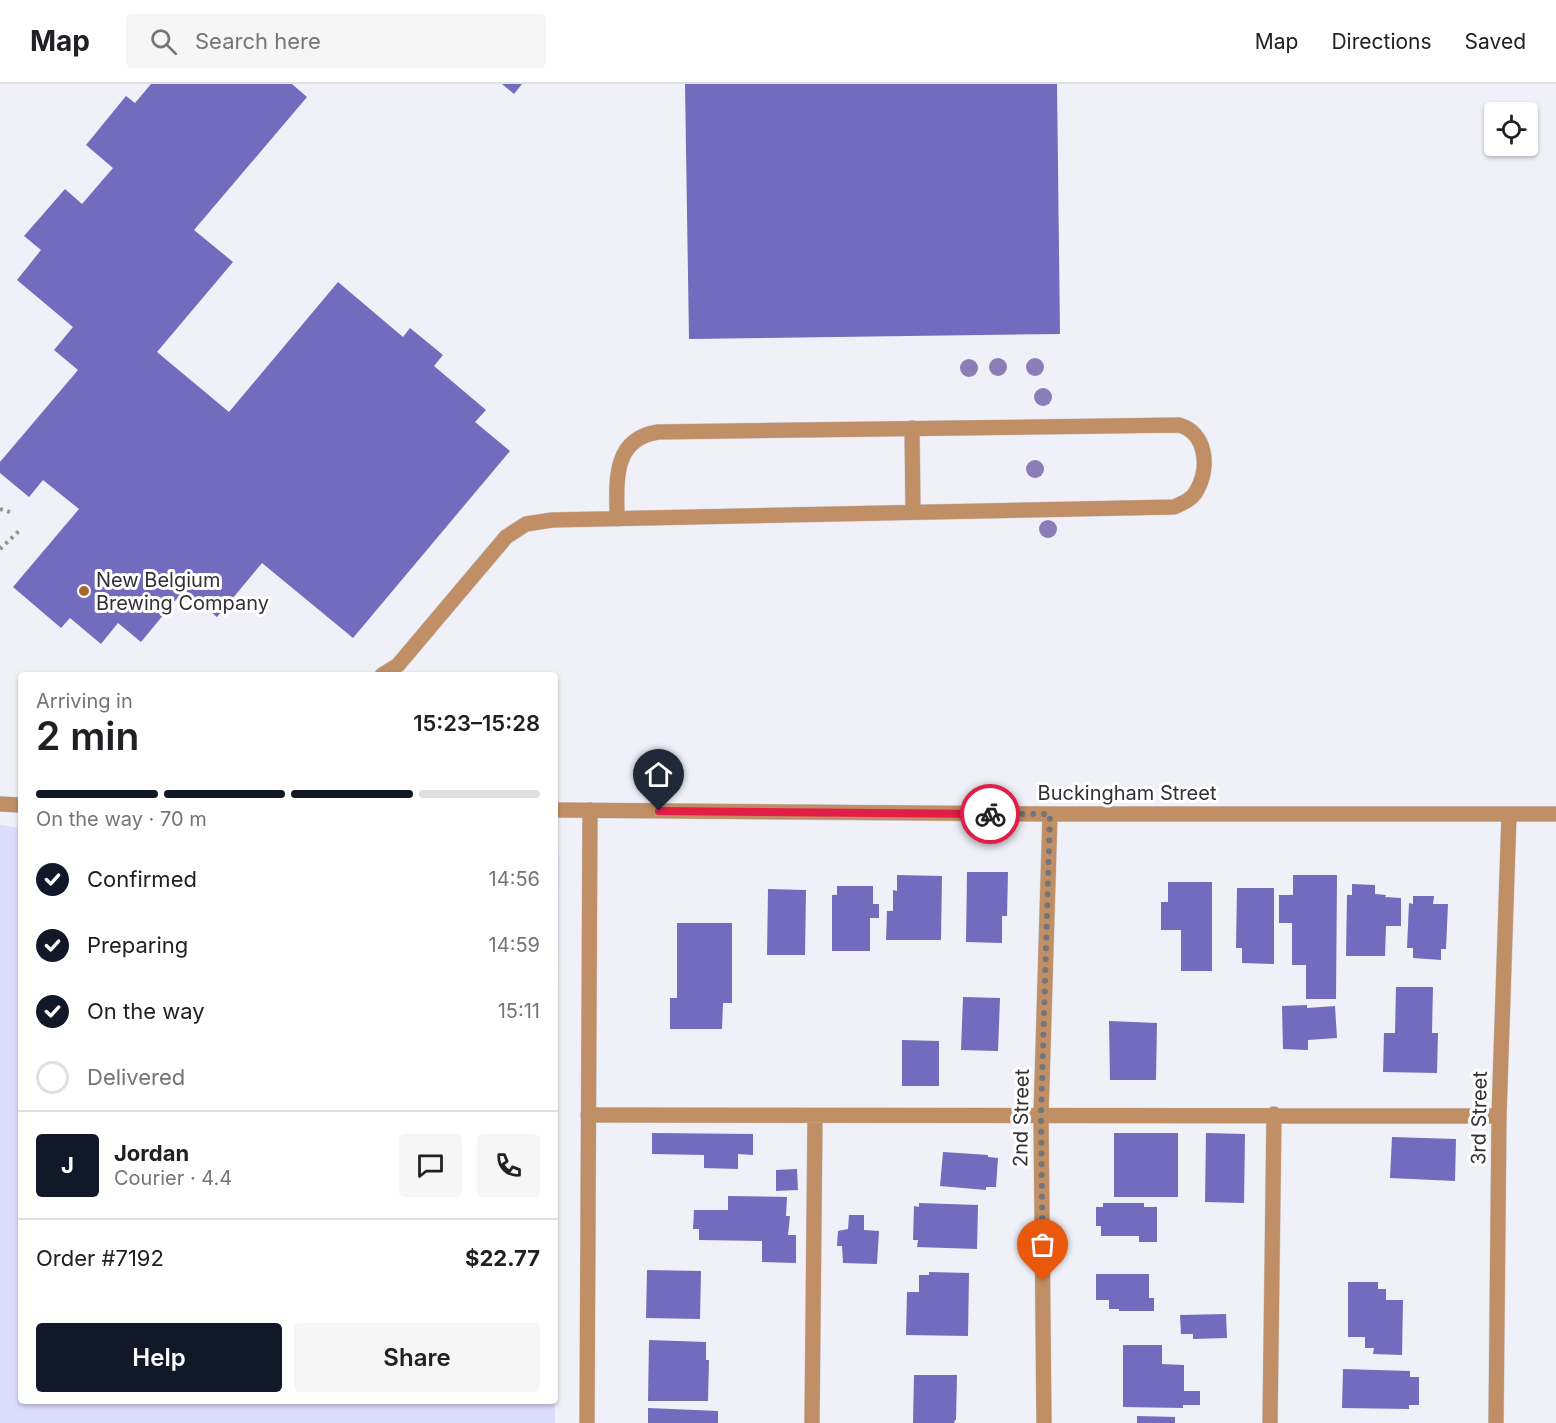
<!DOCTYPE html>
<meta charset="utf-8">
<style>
:root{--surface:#fff;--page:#f6f6f6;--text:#202124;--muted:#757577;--line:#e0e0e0;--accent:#111827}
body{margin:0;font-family:Inter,sans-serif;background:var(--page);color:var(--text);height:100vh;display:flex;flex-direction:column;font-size:22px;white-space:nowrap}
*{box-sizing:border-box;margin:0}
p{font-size:20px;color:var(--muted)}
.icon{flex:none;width:33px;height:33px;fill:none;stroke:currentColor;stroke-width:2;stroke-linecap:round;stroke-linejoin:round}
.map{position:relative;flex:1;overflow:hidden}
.side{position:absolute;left:18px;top:588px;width:540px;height:732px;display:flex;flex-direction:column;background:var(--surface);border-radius:6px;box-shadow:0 2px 4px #0004}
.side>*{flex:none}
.controls{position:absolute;left:1484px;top:18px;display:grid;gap:12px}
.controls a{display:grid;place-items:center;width:54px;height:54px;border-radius:6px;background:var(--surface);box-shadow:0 2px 4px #0004;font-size:30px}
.pin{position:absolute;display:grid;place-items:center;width:51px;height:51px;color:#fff;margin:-62px -26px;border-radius:50% 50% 50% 0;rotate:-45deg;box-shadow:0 0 6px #0007}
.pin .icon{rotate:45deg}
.courier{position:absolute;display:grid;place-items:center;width:60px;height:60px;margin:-30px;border:4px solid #e11d48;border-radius:50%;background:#fff;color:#222;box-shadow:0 2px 8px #0007}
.summary em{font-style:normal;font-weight:600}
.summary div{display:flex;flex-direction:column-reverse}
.summary{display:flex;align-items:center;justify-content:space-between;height:102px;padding:0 18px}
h1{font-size:39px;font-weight:600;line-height:45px}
.bar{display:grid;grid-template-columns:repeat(4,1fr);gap:9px 6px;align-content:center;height:72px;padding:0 18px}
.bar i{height:8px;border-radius:4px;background:var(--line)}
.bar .on{background:var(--accent)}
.bar p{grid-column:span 4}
.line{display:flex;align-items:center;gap:15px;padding:0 18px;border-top:2px solid var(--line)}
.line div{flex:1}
.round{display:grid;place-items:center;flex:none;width:63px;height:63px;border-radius:6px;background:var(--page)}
ol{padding:0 18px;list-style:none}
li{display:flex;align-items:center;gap:18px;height:66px}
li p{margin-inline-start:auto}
li .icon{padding:6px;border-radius:50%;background:var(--accent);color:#fff;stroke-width:4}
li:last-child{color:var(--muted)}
li i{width:33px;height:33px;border:3px solid var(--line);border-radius:50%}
.primary-button{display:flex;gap:12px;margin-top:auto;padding:12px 18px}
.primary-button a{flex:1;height:69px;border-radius:6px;background:var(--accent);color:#fff;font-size:24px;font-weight:600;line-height:69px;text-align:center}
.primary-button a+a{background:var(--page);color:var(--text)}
header{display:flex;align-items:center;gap:36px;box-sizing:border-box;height:84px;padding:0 30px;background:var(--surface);border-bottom:2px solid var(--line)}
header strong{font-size:28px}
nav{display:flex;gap:33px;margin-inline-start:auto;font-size:21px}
.search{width:420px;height:54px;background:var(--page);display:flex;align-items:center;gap:15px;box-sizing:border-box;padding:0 21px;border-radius:6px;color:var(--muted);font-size:22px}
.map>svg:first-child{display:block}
.green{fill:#dcdcff}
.building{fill:#736bbd}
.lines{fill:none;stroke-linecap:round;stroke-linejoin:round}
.service-casing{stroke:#ceced5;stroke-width:16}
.minor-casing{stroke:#ceced5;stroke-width:16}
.path{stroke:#929298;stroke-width:4;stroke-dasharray:3 4.5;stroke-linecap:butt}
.service{stroke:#c08f65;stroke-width:15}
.minor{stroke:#c08f65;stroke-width:15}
.tree{fill:#8b7eb8}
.done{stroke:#747479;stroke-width:6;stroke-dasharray:0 10.8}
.route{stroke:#e11d48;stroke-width:8}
.poi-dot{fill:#a5672c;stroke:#fff;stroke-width:2}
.labels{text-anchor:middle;stroke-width:6;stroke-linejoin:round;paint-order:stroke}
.poi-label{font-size:20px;fill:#313134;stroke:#fff;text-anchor:start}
.street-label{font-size:20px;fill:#313134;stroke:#fff}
</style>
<header>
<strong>Map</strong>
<div class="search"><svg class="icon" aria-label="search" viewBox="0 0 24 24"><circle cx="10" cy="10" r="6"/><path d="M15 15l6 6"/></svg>Search here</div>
<nav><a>Map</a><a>Directions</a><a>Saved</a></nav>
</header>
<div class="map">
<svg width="1556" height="1339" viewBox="0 0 1556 1339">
<rect width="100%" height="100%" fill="#f0f0f8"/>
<path class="green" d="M0,741L21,744V1317H555V1339H0Z
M555,769L559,772L555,1288Z"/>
<path class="building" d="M151,0H292L307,13L194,146L233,178L157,268L229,328L338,198L403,253L410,244L443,271L434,282L486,326L475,338L510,367L353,554L262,479L217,533L184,506L141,558L118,539L101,560L70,534L61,544L13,503L79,425L43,396L29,413L0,389V378L78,286L54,266L73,243L17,196L41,166L24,152L65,105L82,120L113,84L86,61L126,12L135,19Z
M502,0H522L514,10Z
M685,0H1057L1060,250L689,255Z
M967,788H1008L1007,832H1002V859L966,858Z
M897,791L942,792L941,856H886L887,827H893V806L897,807Z
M1293,791H1337L1336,915H1306V881H1292V839H1279V811H1293Z
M1168,798H1212V887H1181V846H1161V818H1168Z
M1352,800L1375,801V810L1386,811L1385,813L1401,814V842H1386L1385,872H1346L1347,811H1352Z
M837,802H873V820H879V834H870V867H832V811H837Z
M1237,804H1274V880L1242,879V864H1236Z
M768,805L806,806L805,871H767Z
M1413,812H1434L1433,820H1448L1446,865H1441V876L1413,874V864H1407L1409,819L1413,820Z
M677,839H732V919H723L722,945H670V914H677Z
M1396,903H1433L1432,949H1438L1437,989L1383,988L1384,949H1395Z
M963,913L1000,914L998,967L961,966Z
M1307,921V924L1335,922L1337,954L1308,956V966L1283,965L1282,922Z
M1109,937L1157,939L1156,996H1110Z
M902,956L939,957V1002H902Z
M652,1049L753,1050V1071L738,1070V1085L704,1084V1071L652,1070Z
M1114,1049H1178V1113H1114Z
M1206,1049L1245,1050L1244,1119L1205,1118Z
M1392,1053L1456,1055L1455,1097L1390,1094Z
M943,1068L988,1071V1073L998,1074L996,1103H986V1106L940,1102Z
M797,1085L798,1106L776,1107V1086Z
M728,1112L787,1113L786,1132H790L788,1151H796V1179L762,1178V1157L699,1156V1145H693L694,1126H728Z
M919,1119L978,1121L977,1165L917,1163L918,1156H913L914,1122L919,1123Z
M1103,1119H1144V1123H1157V1158H1139V1152H1101V1142H1096V1123H1103Z
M849,1131H864V1146L879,1147L877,1180L843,1179L842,1162H837L838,1147L848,1145Z
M647,1186L701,1187L700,1235L646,1234Z
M929,1188L969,1189L968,1252L906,1251L907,1208H919V1191H929Z
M1096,1190H1149V1214H1154V1227H1119V1225H1109V1216H1096Z
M1348,1198H1378V1205H1386V1216H1403L1402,1271L1373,1270L1374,1264H1365V1253H1348Z
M1226,1230L1227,1254L1193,1255V1250H1181L1180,1231Z
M649,1256L706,1258V1276H709L708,1317H648Z
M1123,1261H1162V1280L1184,1281V1307H1200V1321H1183V1324L1123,1323Z
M1343,1285L1410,1287V1293H1419V1321H1409V1325L1342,1324Z
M914,1291H957L956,1336H955L954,1339H913Z
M648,1324L718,1327V1339H648Z
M1137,1332L1175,1333V1339H1137Z"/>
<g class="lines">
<g class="service-casing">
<path id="service" d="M912,344L913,427
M382,591L398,581L506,453L526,440L552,436L1174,423C1183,419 1193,415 1197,406C1210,383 1206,348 1179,341L658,348C611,355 617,400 617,435
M588,1031C892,1033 1196,1029 1499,1032
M812,1339L815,1033
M1270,1339L1274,1030"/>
</g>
<g class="minor-casing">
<path id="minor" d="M0,720L21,721
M555,726L1050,730H1556
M587,1339L590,726
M1044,1339L1041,1032L1050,730
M1496,1339L1499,1032L1509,730"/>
</g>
<path class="path" d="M0,425L10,428
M0,465L19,447"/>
<use href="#service" class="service"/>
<use href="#minor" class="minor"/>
</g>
<g class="tree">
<circle cx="998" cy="283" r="9"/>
<circle cx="1035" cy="283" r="9"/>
<circle cx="969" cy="284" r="9"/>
<circle cx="1043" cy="313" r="9"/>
<circle cx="1035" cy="385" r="9"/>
<circle cx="1048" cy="445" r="9"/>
</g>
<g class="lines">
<path class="done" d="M990,730H1050L1041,1032L1043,1197"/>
<path class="route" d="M659,727L990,730"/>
</g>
<circle class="poi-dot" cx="84" cy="507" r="6"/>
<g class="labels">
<g class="poi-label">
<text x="96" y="503">New Belgium<tspan x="96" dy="23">Brewing Company</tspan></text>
</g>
<g class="street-label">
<text x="1127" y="716">Buckingham Street</text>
<text transform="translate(1021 1034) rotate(-89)" y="7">2nd Street</text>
<text transform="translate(1479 1034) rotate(-89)" y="7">3rd Street</text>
</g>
</g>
</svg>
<div class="controls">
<a><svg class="icon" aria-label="locate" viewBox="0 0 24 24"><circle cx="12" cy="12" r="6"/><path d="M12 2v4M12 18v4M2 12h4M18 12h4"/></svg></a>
</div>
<div class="pin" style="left:1043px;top:1197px;background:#ea580c"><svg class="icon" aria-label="bag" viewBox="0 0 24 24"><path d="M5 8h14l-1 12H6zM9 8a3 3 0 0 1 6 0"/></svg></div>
<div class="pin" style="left:659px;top:727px;background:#1f2937"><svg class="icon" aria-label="home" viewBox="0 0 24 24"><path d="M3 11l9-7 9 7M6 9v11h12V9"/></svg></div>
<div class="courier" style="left:990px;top:730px"><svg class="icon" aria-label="bike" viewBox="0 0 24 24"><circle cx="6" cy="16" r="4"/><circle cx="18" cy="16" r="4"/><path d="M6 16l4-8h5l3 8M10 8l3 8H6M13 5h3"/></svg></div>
<section class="side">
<div class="summary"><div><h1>2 min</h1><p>Arriving in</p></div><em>15:23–15:28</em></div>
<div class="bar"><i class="on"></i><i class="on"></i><i class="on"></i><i></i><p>On the way · 70 m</p></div>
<ol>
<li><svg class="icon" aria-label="check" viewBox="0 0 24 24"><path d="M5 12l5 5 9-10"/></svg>Confirmed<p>14:56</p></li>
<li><svg class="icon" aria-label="check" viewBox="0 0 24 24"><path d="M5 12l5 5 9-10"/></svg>Preparing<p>14:59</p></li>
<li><svg class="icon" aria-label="check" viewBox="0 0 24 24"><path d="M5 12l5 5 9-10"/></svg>On the way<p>15:11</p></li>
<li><i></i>Delivered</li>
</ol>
<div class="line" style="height:108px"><b class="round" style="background:var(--accent);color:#fff">J</b><div><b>Jordan</b><p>Courier · 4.4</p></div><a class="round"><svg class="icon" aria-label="chat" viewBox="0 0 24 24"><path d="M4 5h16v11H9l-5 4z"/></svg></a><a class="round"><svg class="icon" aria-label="phone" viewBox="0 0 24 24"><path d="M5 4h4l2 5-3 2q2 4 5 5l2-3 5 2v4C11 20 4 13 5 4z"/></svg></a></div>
<div class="line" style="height:78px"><div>Order #7192</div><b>$22.77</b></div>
<div class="primary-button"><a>Help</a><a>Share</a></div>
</section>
</div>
